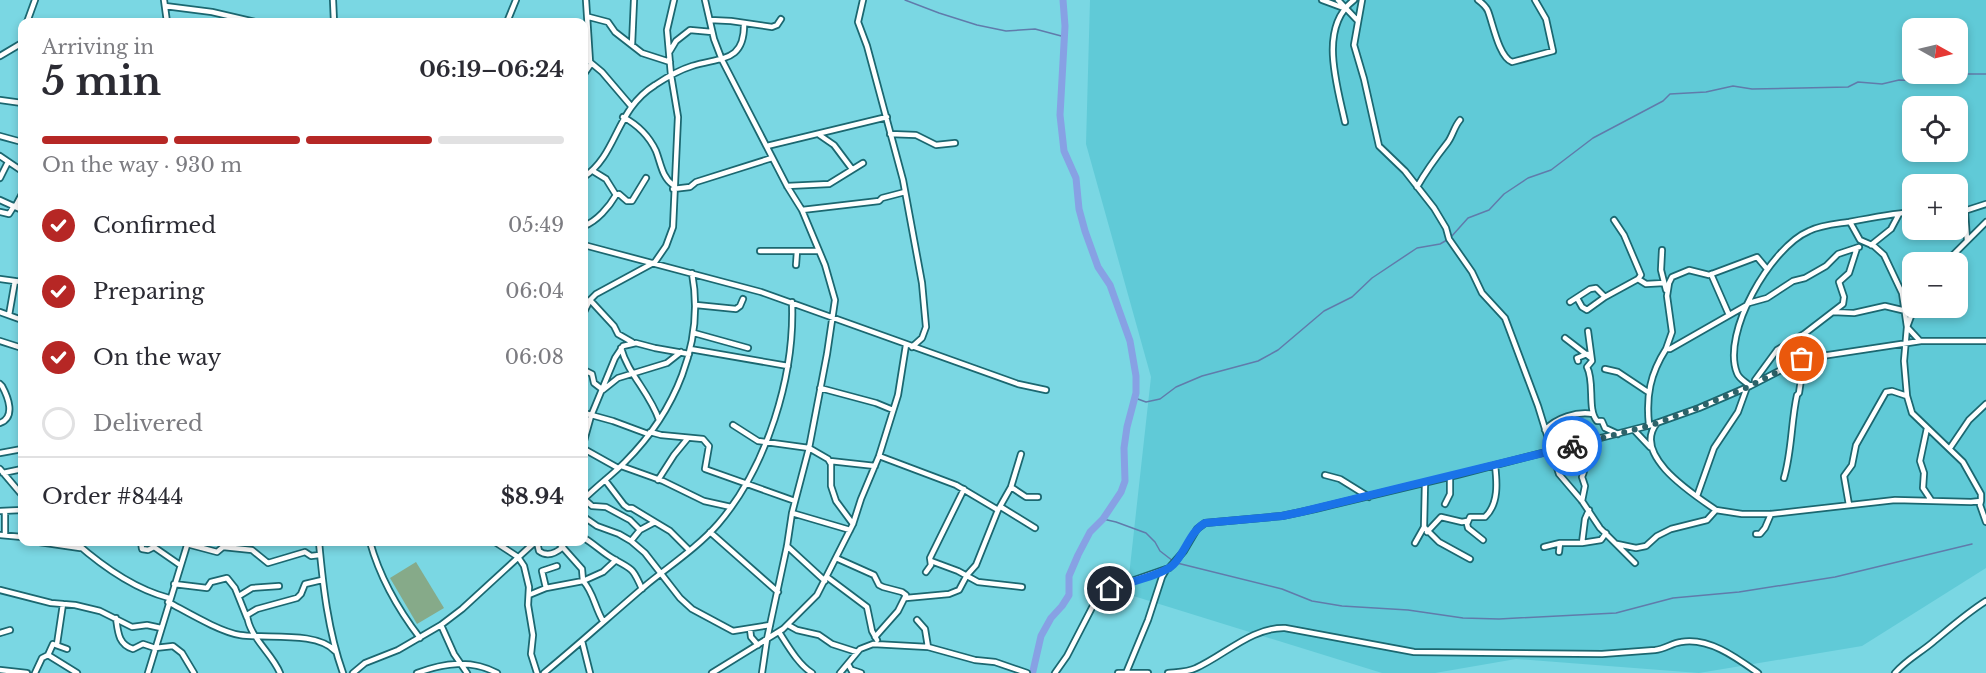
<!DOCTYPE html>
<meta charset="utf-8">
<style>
:root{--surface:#fff;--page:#f7f7f7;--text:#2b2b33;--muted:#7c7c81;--line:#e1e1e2;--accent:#b62725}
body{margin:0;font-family:"Libre Baskerville",serif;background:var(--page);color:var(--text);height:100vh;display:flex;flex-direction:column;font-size:22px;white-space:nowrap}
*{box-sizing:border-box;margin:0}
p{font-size:20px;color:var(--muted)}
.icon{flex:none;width:33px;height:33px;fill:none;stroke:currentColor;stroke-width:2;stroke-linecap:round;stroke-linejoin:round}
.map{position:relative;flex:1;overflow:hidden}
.sheet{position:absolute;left:18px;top:18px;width:570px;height:528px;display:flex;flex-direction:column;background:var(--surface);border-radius:12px;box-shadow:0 3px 9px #0003}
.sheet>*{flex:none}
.needle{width:39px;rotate:98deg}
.controls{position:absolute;left:1902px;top:18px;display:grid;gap:12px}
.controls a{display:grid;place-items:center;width:66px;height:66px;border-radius:12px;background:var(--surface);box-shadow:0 3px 9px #0003;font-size:30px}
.pin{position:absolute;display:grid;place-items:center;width:51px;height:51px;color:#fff;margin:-26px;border:3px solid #fff;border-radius:50%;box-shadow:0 2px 6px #0007}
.courier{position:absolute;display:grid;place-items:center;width:60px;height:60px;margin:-30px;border:4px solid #1a73e8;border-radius:50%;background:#fff;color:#222;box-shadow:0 2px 8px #0007}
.head em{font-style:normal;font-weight:700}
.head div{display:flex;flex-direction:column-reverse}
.head{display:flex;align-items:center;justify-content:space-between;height:102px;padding:0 24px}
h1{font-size:39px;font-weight:700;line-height:45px}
.bar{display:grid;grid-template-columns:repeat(4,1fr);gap:9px 6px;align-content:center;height:72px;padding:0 24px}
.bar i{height:8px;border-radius:4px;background:var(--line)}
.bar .on{background:var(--accent)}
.bar p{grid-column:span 4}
.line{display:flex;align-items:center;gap:15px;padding:0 24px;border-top:2px solid var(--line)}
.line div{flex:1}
ol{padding:0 24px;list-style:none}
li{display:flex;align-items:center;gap:18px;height:66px}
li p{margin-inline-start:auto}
li .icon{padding:6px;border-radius:50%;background:var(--accent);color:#fff;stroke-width:4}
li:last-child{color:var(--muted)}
li i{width:33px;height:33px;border:3px solid var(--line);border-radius:50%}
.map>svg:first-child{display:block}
.built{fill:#60cad7;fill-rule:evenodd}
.green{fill:#86aa89}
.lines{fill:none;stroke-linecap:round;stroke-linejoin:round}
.stream{stroke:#607bab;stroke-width:1.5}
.river{stroke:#87a1e4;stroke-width:7}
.minor-casing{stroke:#1b6770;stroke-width:8}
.minor{stroke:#fff;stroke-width:4.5}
.done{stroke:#2d6269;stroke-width:6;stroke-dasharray:0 10.8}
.route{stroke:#1a73e8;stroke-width:8}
</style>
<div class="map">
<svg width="1986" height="673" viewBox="0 0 1986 673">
<rect width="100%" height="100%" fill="#7ad7e3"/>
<path class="built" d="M1090,0H1986V568L1862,646L1699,673L1516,659L1435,673H1382L1127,594L1151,377L1086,144ZM1912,28H1958V74H1912ZM1912,106H1958V152H1912ZM1912,184H1958V230H1912ZM1912,262H1958V308H1912Z"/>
<path class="green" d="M416,562L444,608L417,624L390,578Z"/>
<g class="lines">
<path class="stream" d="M905,0L939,13L977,25L1006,31L1035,29L1065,37
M1451,237L1468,218L1489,210L1504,194L1528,178L1551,170L1593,138L1663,101L1670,94L1706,92L1733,86L1752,89L1848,87L1858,82L1882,84L1899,80L1920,81L1967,74H1986
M1135,398L1146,402L1160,399L1176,387L1202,376L1258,361L1278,350L1324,311L1352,297L1372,278L1417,248L1440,244L1447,240
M1103,519L1116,522L1146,533L1155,542L1160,551L1173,561
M1177,563L1282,589L1312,601L1342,606L1408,610L1463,618L1499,619L1616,613L1673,598L1739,592L1835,577L1972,544"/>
<path class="river" d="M1033,671L1041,636L1051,618L1062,606L1069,595V576L1078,555L1090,532L1103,519L1121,492L1125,481L1124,448L1127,427L1136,393V376L1130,341L1110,285L1098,267L1085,231L1079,209L1076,178L1064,151L1060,115L1065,26L1063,0"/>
<g class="minor-casing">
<path id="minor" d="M164,0L167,22
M333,0L334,22
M586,0L590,62L602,72L631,106
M705,0L714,39L722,60L787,186L802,210L825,265L835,300L827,354L809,448L792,513L787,546L767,639L762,673
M863,0L858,22L867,46L903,180L922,283L926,327L922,338L912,347
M1322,0L1341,7
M1338,0L1357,20
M1362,0L1354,45L1364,79L1379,146L1405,171L1434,208L1446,228L1449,239L1472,272L1482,293L1505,318L1538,406L1559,474L1582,501L1600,528L1635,563
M1478,0C1482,3 1486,6 1488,11C1493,24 1499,57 1512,62L1553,51L1546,19L1535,0
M165,6L212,12L255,22
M589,17L608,22L615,32L642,53L670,62
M710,20L731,21L772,27L777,25L781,19
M27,22L35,0
M507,22L516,0
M632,45L634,0
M670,51L676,41L690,30L712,32
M0,56L22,43
M584,74L591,64
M0,100L22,103
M623,117C638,125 649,136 656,151C661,164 662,177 673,185
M1345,122C1337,85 1318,27 1354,0
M818,134L834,145L852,169
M890,134L916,135L936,145L955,143
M0,136L22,142
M767,146L887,117
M0,156L22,171
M584,177C618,154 615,110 655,85C667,77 679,70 692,66C720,57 745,63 744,23
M0,178L8,162
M787,186L829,184L863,163
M1417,187C1426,171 1437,156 1448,142C1453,135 1454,127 1460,120
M673,189L690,187L696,182L772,158
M616,195L619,194L627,201H632L646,178
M0,200L22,210
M15,207L22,194
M802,210L879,201L882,198L905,192
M1965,211L1967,240
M0,212L9,214L14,206
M1958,213L1986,204
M584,226C597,221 609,207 616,195L606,179L593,171
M584,245L761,292L1018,384L1046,390
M1871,245L1891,229L1899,214
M1662,250L1661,270L1666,290
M760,251H818
M1946,262L1986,222
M796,265L797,251
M1711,274L1729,315
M0,279L22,282
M1638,279L1646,284L1664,283
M1577,298L1582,307L1587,310L1605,297
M590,300L614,326L618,334L632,342
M1570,302L1590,289L1596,288L1605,297L1638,279L1641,275L1624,235L1614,220
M1749,303L1767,298L1793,281L1805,278L1826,266L1838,254L1859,247
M696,305L736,309L740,306L743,299
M1914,308L1907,327L1920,341
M0,312L22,320
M584,312L590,300L596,294L655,262L666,246L673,227L678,117L671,75L667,30L674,0
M1833,312L1854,313L1885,306L1906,311
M9,315L15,281
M1588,331L1592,361L1587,367C1595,382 1587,410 1597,421H1602L1605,428L1618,434
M694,333L748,348
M1565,338L1591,358
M0,341L22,348
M621,348C628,374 650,393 659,420
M690,349L788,366
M1666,349L1672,332L1667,296L1669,283L1672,277L1689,270L1709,275L1757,257L1767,269
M1578,361L1577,358L1587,354
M1605,369L1618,372L1648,392
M584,370L592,374L594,383L603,390L618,378L667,363L681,352
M1755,383V380L1777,350L1804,334L1843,304L1844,297L1839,282L1849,273L1857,248
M0,384L2,386C8,397 16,417 0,423
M1750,386C1746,382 1739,379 1737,373C1721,333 1771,247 1809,231C1821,225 1836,224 1849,222C1870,218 1891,214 1912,212
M820,388L876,403L893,410
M584,413L613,421L648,434
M1568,417L1573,446
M1657,423C1631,455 1693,494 1716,510L1742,514H1771L1895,500L1971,502L1981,501V494L1963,462L1912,413L1907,396L1904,361L1907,327L1902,293L1884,255L1874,246L1860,240L1850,222
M733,425L758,441L809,448L828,459L831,464V486L836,501L853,524
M1649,425C1646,396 1650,374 1666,349H1670L1747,305
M1927,428L1920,461L1924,473L1923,488L1931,500
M1545,430C1556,418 1577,411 1593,414
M1634,430L1650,447
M650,432L661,435L703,439L709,446L705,469L795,501
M584,441L591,416L615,358L623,346L636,343L655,348L689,354
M1950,448L1969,420L1986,404
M584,449L618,468
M0,453L22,449
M879,456L956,485L998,510
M830,461L875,466
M621,466L663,481L704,501L731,507
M0,469L22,495
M3,473L22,469
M1325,475L1340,479L1369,497
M1784,478C1792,451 1791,422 1797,395L1799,393L1804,359
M605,480L624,505L628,508H632L655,522
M658,480L674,455L688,438
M1425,483L1424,527L1439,542L1470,559
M1011,487L1026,497H1038
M1697,496L1714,448L1738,412L1747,387
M584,499C597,486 612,475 625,462C675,412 705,343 692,273
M584,499L592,506L606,507L630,520L640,530
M1582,501L1585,486L1582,477C1587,465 1587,453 1591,441
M1981,501L1980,505L1986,522
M1445,504L1450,494V477
M1849,505L1844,476L1852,465L1856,445L1886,392L1892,391L1907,396
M1001,507L1035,528
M0,511L22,510
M792,513L850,530
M584,517L597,526L619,534L631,541L645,553L680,598L692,609L733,631L770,625
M710,532L778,592
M1427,532L1441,517L1462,522L1467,521
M1756,534H1760L1765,528L1771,514
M0,535L22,537
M5,535V511
M584,538C594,544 602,552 612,558C632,570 632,566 642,589
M1483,540L1468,528L1467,524L1470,517H1485C1499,504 1497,482 1495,465
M631,541L640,530L655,522L670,531L689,550
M39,542L80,548
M75,542C102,566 134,589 169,598
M141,542L142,549L148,550L154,547L180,565
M319,542C323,586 328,631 343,673
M370,542C380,578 397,608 420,638
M495,542L518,557L524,566L529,587L528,605L533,635L531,654L537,673
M537,542L539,551C547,557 556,553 563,547
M558,542L582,569L583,581L603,572L616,560
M1415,543L1424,527
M1582,543L1601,540L1606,533
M187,544L217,552L223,547L252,550L268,563L305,552L311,556L319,555
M1617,544L1636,548L1646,546L1657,536L1671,529L1707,520L1716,510
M787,546L825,581
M1544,547L1560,543
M1559,552L1560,543H1582L1585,519L1589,510
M836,558L874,575L879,585L883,587L902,592L906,595L898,611L875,637
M931,561L958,571L978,582L1022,587
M926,572L931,565L930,558L964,489
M827,577L867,607L872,631L877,640
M174,584L207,588L211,582L227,578L235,588L247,618
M546,588L542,571L557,566
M0,590L51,603L75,605L100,611L132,627L147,625L161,628
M529,595L546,588L583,581C593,591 595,608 603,621
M239,596L252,588L279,586
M906,598L949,594L959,590L967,575L976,565L998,510L1011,487L1021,454
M168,602C187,612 220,632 240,635C266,639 317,631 335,651
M116,618C118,632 118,644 133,649L143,644L155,648L173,646L182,653L194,673
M917,620L925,629L928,647
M441,625L454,654L467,673
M788,625L797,630L819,635L832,644L857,652
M750,629L751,637L758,645
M779,632C788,646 798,664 812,673
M0,633L10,630
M582,641L590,673
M57,644L63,604
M48,655L53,644L67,649
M848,664L853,673
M0,670L27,673
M852,670L861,673
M35,673L42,658L48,655L77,673
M148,673L188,542
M280,673C272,653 249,637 247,615L257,609L297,598L301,594L305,584L322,580
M353,673L365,663L398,650L441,625L462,609L535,542
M417,673C444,663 471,659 497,673
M544,673C578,645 611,615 645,586C669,566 697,548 718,524C767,467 795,376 792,302
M712,673L783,629L817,595L853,524L861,499L879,456L898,395L906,345
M840,673L860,649L873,644L928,647L975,660L995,662L1027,673
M1055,673L1067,656L1098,596L1120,585L1169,568L1184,551L1197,529L1205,523L1282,516L1315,509L1457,475L1651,425L1699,408L1750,386L1802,359L1921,341H1986
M1118,673H1148
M1126,673L1148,620L1162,577L1166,570
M1168,673C1177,672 1188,672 1196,668C1225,655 1252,627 1285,628L1414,652L1602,654L1655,650C1665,649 1672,643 1681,642C1709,637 1737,658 1758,673
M1895,673C1906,660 1920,653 1933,642C1950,628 1967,613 1986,601"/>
</g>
<use href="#minor" class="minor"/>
</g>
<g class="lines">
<path class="done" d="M1572,446L1652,425L1692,410L1748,387L1802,359"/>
<path class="route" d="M1110,589C1125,583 1163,575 1173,565C1185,553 1190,531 1205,523L1282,516L1301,512L1572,446"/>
</g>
</svg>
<div class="controls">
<a><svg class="needle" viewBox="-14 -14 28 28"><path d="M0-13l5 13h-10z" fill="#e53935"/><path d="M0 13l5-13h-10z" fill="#7c7c81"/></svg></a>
<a><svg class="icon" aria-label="locate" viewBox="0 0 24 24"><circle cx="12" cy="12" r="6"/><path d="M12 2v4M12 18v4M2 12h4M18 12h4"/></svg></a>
<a>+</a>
<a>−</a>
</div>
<div class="pin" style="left:1802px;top:359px;background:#ea580c"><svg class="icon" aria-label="bag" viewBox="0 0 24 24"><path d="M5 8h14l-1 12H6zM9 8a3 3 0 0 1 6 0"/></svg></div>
<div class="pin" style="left:1110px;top:589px;background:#1f2937"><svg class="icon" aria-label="home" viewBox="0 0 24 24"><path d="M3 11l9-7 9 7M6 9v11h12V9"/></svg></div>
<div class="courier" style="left:1572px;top:446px"><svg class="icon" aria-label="bike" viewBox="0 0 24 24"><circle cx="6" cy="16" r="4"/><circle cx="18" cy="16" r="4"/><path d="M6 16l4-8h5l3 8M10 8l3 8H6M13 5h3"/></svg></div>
<section class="sheet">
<div class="head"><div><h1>5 min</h1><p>Arriving in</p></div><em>06:19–06:24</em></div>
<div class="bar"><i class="on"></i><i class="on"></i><i class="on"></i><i></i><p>On the way · 930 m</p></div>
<ol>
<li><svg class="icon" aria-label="check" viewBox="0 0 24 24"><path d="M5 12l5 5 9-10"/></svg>Confirmed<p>05:49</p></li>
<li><svg class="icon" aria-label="check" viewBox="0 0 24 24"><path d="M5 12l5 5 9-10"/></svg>Preparing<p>06:04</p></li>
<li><svg class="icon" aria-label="check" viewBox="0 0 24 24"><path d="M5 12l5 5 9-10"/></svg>On the way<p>06:08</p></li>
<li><i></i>Delivered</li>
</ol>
<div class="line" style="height:78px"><div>Order #8444</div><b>$8.94</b></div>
</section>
</div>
